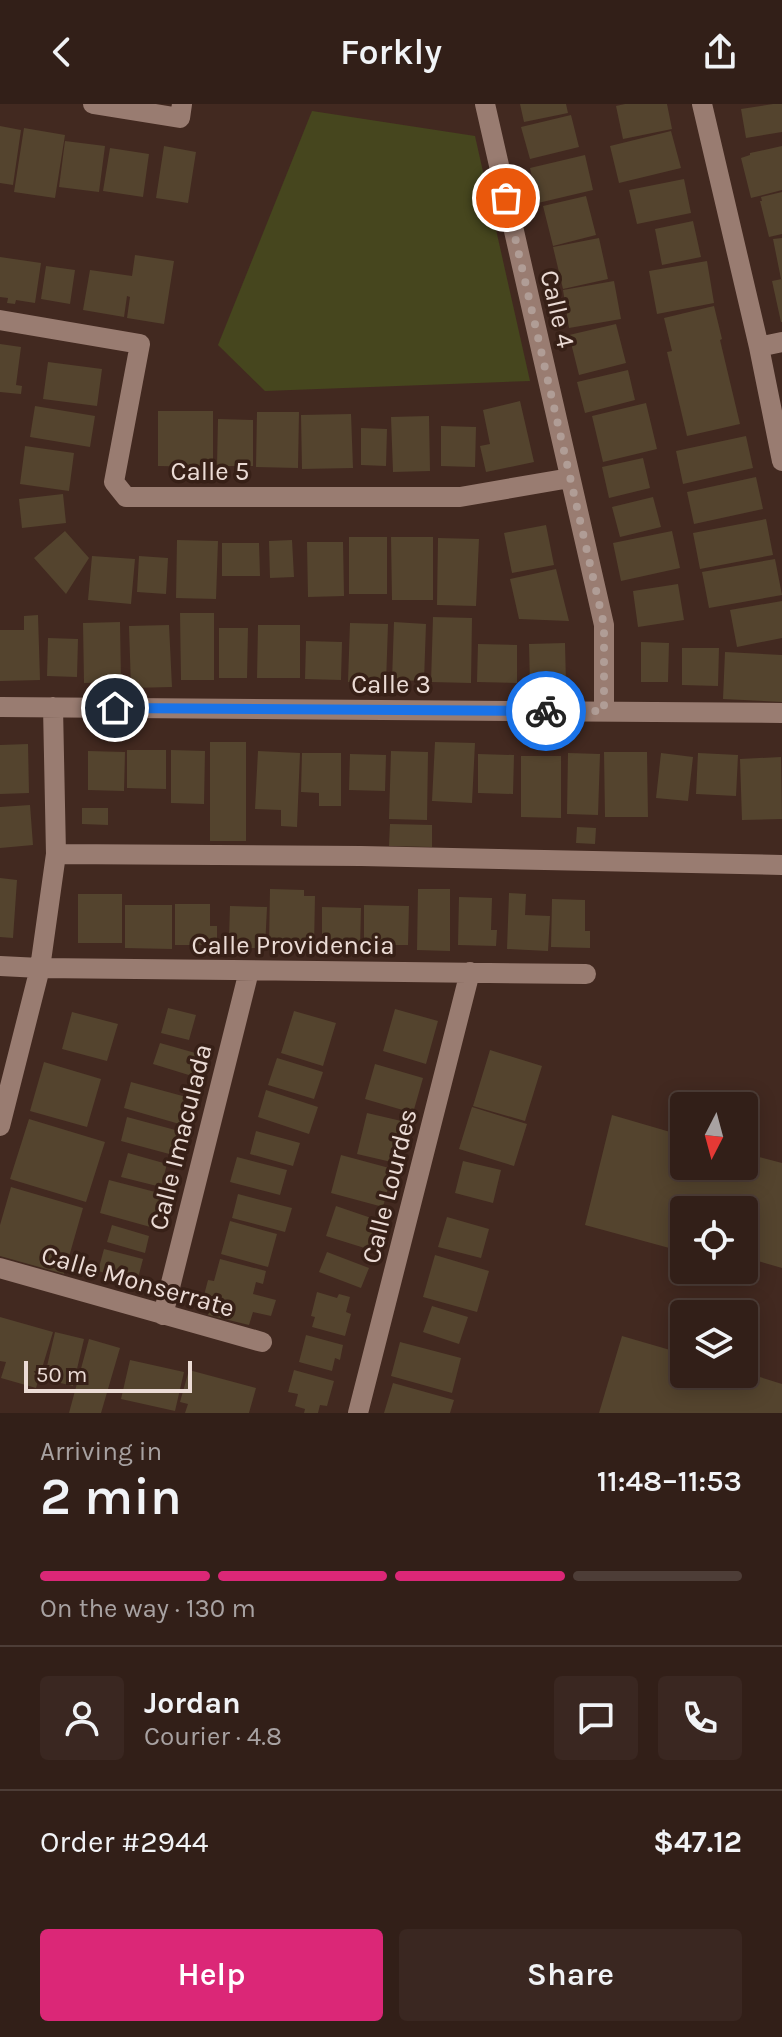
<!DOCTYPE html>
<meta charset="utf-8">
<style>
:root{--surface:#321f18;--page:#3a2721;--text:#f1f3f6;--muted:#a8a2a2;--line:#4d3d37;--accent:#db2777}
body{margin:0;font-family:Karla,sans-serif;background:var(--page);color:var(--text);height:100vh;display:flex;flex-direction:column;font-size:30px;white-space:nowrap}
*{box-sizing:border-box;margin:0}
p{font-size:26px;color:var(--muted)}
.icon{flex:none;width:44px;height:44px;fill:none;stroke:currentColor;stroke-width:2;stroke-linecap:round;stroke-linejoin:round}
.map{position:relative;height:1309px;overflow:hidden}
.drawer{display:flex;flex-direction:column;background:var(--surface);flex:1}
.drawer>*{flex:none}
.needle{width:52px;rotate:186deg}
.buttons{position:absolute;left:670px;top:988px;display:grid;gap:16px}
.buttons a{display:grid;place-items:center;width:88px;height:88px;border-radius:8px;background:var(--surface);box-shadow:0 4px 20px #0003,0 0 0 2px var(--line);font-size:40px}
.scale{position:absolute;left:24px;bottom:20px;width:168px;box-sizing:border-box;padding-left:8px;border:4px solid #ebdbd5;border-top:0;font-size:22px;line-height:28px;white-space:nowrap;color:#ebdbd5;-webkit-text-stroke:6px #372017;paint-order:stroke}
.pin{position:absolute;display:grid;place-items:center;width:68px;height:68px;color:#fff;margin:-34px;border:4px solid #fff;border-radius:50%;box-shadow:0 2px 8px #0007}
.courier{position:absolute;display:grid;place-items:center;width:80px;height:80px;margin:-40px;border:6px solid #1a73e8;border-radius:50%;background:#fff;color:#222;box-shadow:0 2px 10px #0007}
.headline em{font-style:normal;font-weight:600}
.headline div{display:flex;flex-direction:column-reverse}
.headline{display:flex;align-items:center;justify-content:space-between;height:136px;padding:0 40px}
h1{font-size:52px;font-weight:600;line-height:60px}
.bar{display:grid;grid-template-columns:repeat(4,1fr);gap:12px 8px;align-content:center;height:96px;padding:0 40px}
.bar i{height:10px;border-radius:6px;background:var(--line)}
.bar .current{background:var(--accent)}
.bar p{grid-column:span 4}
.line{display:flex;align-items:center;gap:20px;padding:0 40px;border-top:2px solid var(--line)}
.line div{flex:1}
.round{display:grid;place-items:center;flex:none;width:84px;height:84px;border-radius:8px;background:var(--page)}
.primary-button{display:flex;gap:16px;margin-top:auto;padding:16px 40px}
.primary-button a{flex:1;height:92px;border-radius:8px;background:var(--accent);color:#fff;font-size:32px;font-weight:600;line-height:92px;text-align:center}
.primary-button a+a{background:var(--page);color:var(--text)}
header{display:flex;justify-content:space-between;align-items:center;height:104px;padding:0 40px;background:var(--surface);font-size:36px;font-weight:600}
.map>svg:first-child{display:block}
.green{fill:#46461e}
.building{fill:#54442e}
.lines{fill:none;stroke-linecap:round;stroke-linejoin:round}
.minor{stroke:#997c71;stroke-width:20}
.done{stroke:#b09d96;stroke-width:8;stroke-dasharray:0 14.4}
.route{stroke:#1a73e8;stroke-width:10}
.labels{text-anchor:middle;stroke-width:7;stroke-linejoin:round;paint-order:stroke}
.street-label{font-size:26px;fill:#ebdbd5;stroke:#372017}
</style>
<header><svg class="icon" aria-label="back" viewBox="0 0 24 24"><path d="M15 5l-7 7 7 7"/></svg>Forkly<svg class="icon" aria-label="share" viewBox="0 0 24 24"><path d="M12 15V3M7 8l5-5 5 5M5 13v7h14v-7"/></svg></header>
<div class="map">
<svg width="782" height="1309" viewBox="0 0 782 1309">
<rect width="100%" height="100%" fill="#422920"/>
<path class="green" d="M312,7L475,32L530,277L265,287L218,241Z"/>
<path class="building" d="M520,0H566L568,9L524,18Z
M625,0H667L672,25L623,35L616,2Z
M773,0H782V28L746,34L741,5Z
M571,11L579,43L530,55L521,23Z
M0,22L21,26L13,81L0,79Z
M24,24L65,31L55,94L14,88Z
M671,27L681,64L619,79L610,42Z
M65,37L105,42L99,88L59,83Z
M164,42L196,48L188,99L156,94Z
M782,42V86L751,94L741,54L750,51V49Z
M110,44L149,50L143,93L103,87Z
M585,51L593,86L538,99L530,64Z
M684,75L691,109L637,120L629,86Z
M782,88V130L769,133L760,97H762L761,93Z
M586,92L596,131L553,142L543,102Z
M693,117L701,153L662,161L655,125Z
M599,134L608,175L563,185L553,143Z
M782,134V175H781L773,135Z
M135,151L174,157L164,220L127,214L130,193L127,192L124,213L83,206L90,166L132,172Z
M0,153L41,159L35,199L16,196L15,200L7,199L8,194L0,193Z
M707,157L714,199L657,210L649,167Z
M46,162L75,166L70,200L41,195Z
M782,175V218H781L772,177Z
M614,177L621,215L569,224L563,186Z
M714,202L722,235L720,236L740,320L687,332L667,248L672,247L664,214Z
M616,220L626,259L579,271L569,231Z
M0,240L21,243L16,281L22,282L21,290L0,288Z
M48,258L102,265L97,302L43,295Z
M628,266L635,296L585,309L577,278Z
M520,297L534,358L486,368L480,342L490,340L483,306Z
M646,299L657,345L603,358L592,312Z
M35,302L95,312L90,343L30,333Z
M158,307H213V363L158,362Z
M257,308H299L298,364L256,363Z
M351,310L353,364L302,365L301,311Z
M429,312L430,367L393,368L391,313Z
M218,315L253,316V362H217Z
M441,322L476,323L475,363L441,362Z
M361,324L387,325L386,362L361,361Z
M746,332L753,364L683,380L676,347Z
M25,342L74,349L69,387L20,380Z
M643,354L650,384L609,394L602,363Z
M756,373L763,405L694,420L687,388Z
M63,390L66,419L22,424L19,395Z
M653,393L661,423L620,433L612,403Z
M766,415L773,451L700,465L693,429Z
M546,421L554,461L512,469L504,429Z
M65,427L89,454L66,490L34,454Z
M672,427L680,464L621,477L613,439Z
M349,433H387V490H349Z
M391,433H433V496H392Z
M438,434L479,435L476,502L437,501Z
M177,436L218,437L216,495L176,494Z
M292,436L294,473L270,474L269,437Z
M307,438H343L344,492L308,493Z
M222,439H259L260,472H222Z
M92,452L135,455L131,500L88,496Z
M139,452L168,454L166,490L137,488Z
M775,455L782,491L709,504L702,468Z
M556,465L569,517L519,515L510,475Z
M678,480L684,516L638,523L633,487Z
M782,497V534L737,543L730,506Z
M180,509H214V576H181Z
M38,511L40,576L0,577V526H24V512Z
M433,513L472,514L471,579L431,578Z
M120,518L121,578L84,579L83,519Z
M394,518L426,520L424,577L392,576Z
M350,519L388,520L386,580L348,578Z
M169,521L172,583L131,584L129,522Z
M258,521H300V574H257Z
M219,524H248L247,574H219Z
M48,534L78,535L77,573L47,572Z
M306,537L342,538L341,576L305,575Z
M641,538L669,539L668,578H641Z
M565,539L566,580H530L529,540Z
M478,540L517,541V579L477,578Z
M682,544H719L718,582L682,581Z
M725,548L782,551V598L723,595Z
M210,638H246V737H210Z
M435,638L475,639L472,699L432,697Z
M28,640L29,689L0,690V641Z
M127,646H166V685L127,684Z
M171,646L205,647L204,700L171,699Z
M88,647L125,648L124,687L88,686Z
M258,647L300,649L297,723L281,722V706L255,705Z
M391,647L428,648L427,716L389,715Z
M604,648H647L648,713H605Z
M302,649H341V702H319V689L301,688Z
M568,649L600,650L598,711L567,710Z
M661,649L693,653L688,697L656,694Z
M698,649L738,651L736,692L696,690Z
M350,650L386,651L385,687L349,686Z
M478,650L514,651L513,690L478,689Z
M521,652H561V714L521,713Z
M781,653L782,715L742,716L740,655Z
M30,701L33,741L0,744V703Z
M82,704H108V721L82,720Z
M390,720L432,721V743L389,742Z
M577,723L596,724L595,740L576,739Z
M0,774L17,776L13,834L0,833Z
M270,785L304,786V792H315L314,842H269Z
M418,785H450V847L417,846Z
M509,789L526,790L525,811L550,812L548,847L507,845Z
M78,790H122V839H78Z
M459,793L492,794L491,826H497L496,842L458,841Z
M552,795L585,796V827H590V844L551,843Z
M175,800H210V822H217V841H175Z
M125,801H172V845L125,844Z
M364,801L409,802L408,841H364Z
M230,802L267,803L265,844H244V837L229,836Z
M322,803L361,804L360,845H322Z
M168,904L196,911L189,936L161,929Z
M395,905L438,917L426,960L383,947Z
M294,907L336,919L323,962L281,949Z
M72,908L118,920L107,957L62,945Z
M160,939L199,950L192,972L153,960Z
M490,946L542,962L525,1017L473,1002Z
M277,954L323,968L314,995L268,981Z
M44,958L101,975L87,1023L30,1007Z
M375,960L423,974L413,1009L365,995Z
M131,978L190,994L183,1021L124,1004Z
M266,986L318,1003L309,1030L258,1013Z
M472,1003L527,1020L514,1062L459,1045Z
M367,1009L410,1019L400,1060L357,1050Z
M612,1011L684,1032V1062H744V1049L782,1059V1164L744,1153V1106H684V1148L585,1121Z
M127,1013L179,1027L173,1051L121,1037Z
M29,1015L105,1038L86,1098L10,1075Z
M256,1027L300,1039L293,1062L250,1050Z
M128,1049L167,1060L161,1083L121,1073Z
M341,1051L393,1065L383,1103L331,1089Z
M237,1053L287,1066L280,1091L230,1078Z
M463,1057L501,1066L493,1099L455,1089Z
M109,1076L163,1090L154,1124L100,1109Z
M11,1083L83,1104L64,1170L0,1152V1121Z
M238,1090L292,1104L285,1128L232,1114Z
M336,1102L380,1117L371,1146L326,1132Z
M447,1113L489,1125L481,1154L438,1143Z
M230,1117L277,1130L268,1163L221,1150Z
M112,1121L149,1132L145,1149L107,1138Z
M104,1145L143,1155L137,1178L98,1167Z
M327,1148L369,1164L361,1184L319,1168Z
M435,1151L489,1167L477,1208L423,1193Z
M220,1155L266,1167L263,1180L256,1178L253,1190L276,1196L271,1212L253,1208L249,1221L208,1211L211,1202L202,1199L208,1176L214,1177Z
M317,1188L337,1194L339,1190L350,1193L346,1208L351,1210L345,1232L312,1223L315,1213L311,1212Z
M432,1202L468,1213L459,1240L423,1228Z
M0,1213L53,1228L36,1284L1,1274L6,1258L0,1257Z
M55,1228L84,1235L73,1282L44,1275Z
M306,1231L343,1241L340,1256L335,1254L332,1267L299,1258Z
M622,1232L684,1250V1270H744V1268L782,1280V1309H599Z
M89,1235L120,1244L101,1309H69Z
M400,1238L461,1254L452,1289L391,1272Z
M130,1256L184,1268L175,1307L121,1295Z
M189,1266L256,1284L249,1309H185L188,1300L180,1298Z
M294,1266L334,1277L327,1302L320,1301L318,1309H304L305,1305L295,1302L298,1290L288,1288Z
M393,1279L454,1296L450,1309H384Z"/>
<g class="lines">
<path class="minor" d="M93,0L180,14L182,0
M485,0L604,521V607
M702,0L759,243L782,357
M0,216L140,240L114,378L126,393H460L570,374
M759,243L782,238
M0,603L782,609
M56,750L361,752L782,761
M0,862L40,864L586,870
M0,1022L40,864L56,750L53,603
M0,1164L262,1238
M163,1211L249,867
M358,1309L470,868"/>
</g>
<g class="lines">
<path class="done" d="M506,94L604,521V607H546"/>
<path class="route" d="M115,604L546,607"/>
</g>
<g class="labels">
<g class="street-label">
<text transform="translate(558 205) rotate(77)" y="9">Calle 4</text>
<text x="210" y="376">Calle 5</text>
<text x="391" y="589">Calle 3</text>
<text x="293" y="850">Calle Providencia</text>
<text transform="translate(180 1033) rotate(-76)" y="9">Calle Imaculada</text>
<text transform="translate(389 1082) rotate(-76)" y="9">Calle Lourdes</text>
<text transform="translate(138 1177) rotate(16)" y="9">Calle Monserrate</text>
</g>
</g>
</svg>
<div class="buttons">
<a><svg class="needle" viewBox="-14 -14 28 28"><path d="M0-13l5 13h-10z" fill="#e53935"/><path d="M0 13l5-13h-10z" fill="#a8a2a2"/></svg></a>
<a><svg class="icon" aria-label="locate" viewBox="0 0 24 24"><circle cx="12" cy="12" r="6"/><path d="M12 2v4M12 18v4M2 12h4M18 12h4"/></svg></a>
<a><svg class="icon" aria-label="layers" viewBox="0 0 24 24"><path d="M12 4l9 5-9 5-9-5zM3 14l9 5 9-5"/></svg></a>
</div>
<div class="scale">50 m</div>
<div class="pin" style="left:506px;top:94px;background:#ea580c"><svg class="icon" aria-label="bag" viewBox="0 0 24 24"><path d="M5 8h14l-1 12H6zM9 8a3 3 0 0 1 6 0"/></svg></div>
<div class="pin" style="left:115px;top:604px;background:#1f2937"><svg class="icon" aria-label="home" viewBox="0 0 24 24"><path d="M3 11l9-7 9 7M6 9v11h12V9"/></svg></div>
<div class="courier" style="left:546px;top:607px"><svg class="icon" aria-label="bike" viewBox="0 0 24 24"><circle cx="6" cy="16" r="4"/><circle cx="18" cy="16" r="4"/><path d="M6 16l4-8h5l3 8M10 8l3 8H6M13 5h3"/></svg></div>
</div>
<section class="drawer">
<div class="headline"><div><h1>2 min</h1><p>Arriving in</p></div><em>11:48–11:53</em></div>
<div class="bar"><i class="current"></i><i class="current"></i><i class="current"></i><i></i><p>On the way · 130 m</p></div>
<div class="line" style="height:144px"><a class="round"><svg class="icon" aria-label="person" viewBox="0 0 24 24"><circle cx="12" cy="8" r="4"/><path d="M4 21q1-7 8-7t8 7"/></svg></a><div><b>Jordan</b><p>Courier · 4.8</p></div><a class="round"><svg class="icon" aria-label="chat" viewBox="0 0 24 24"><path d="M4 5h16v11H9l-5 4z"/></svg></a><a class="round"><svg class="icon" aria-label="phone" viewBox="0 0 24 24"><path d="M5 4h4l2 5-3 2q2 4 5 5l2-3 5 2v4C11 20 4 13 5 4z"/></svg></a></div>
<div class="line" style="height:104px"><div>Order #2944</div><b>$47.12</b></div>
<div class="primary-button"><a>Help</a><a>Share</a></div>
</section>
